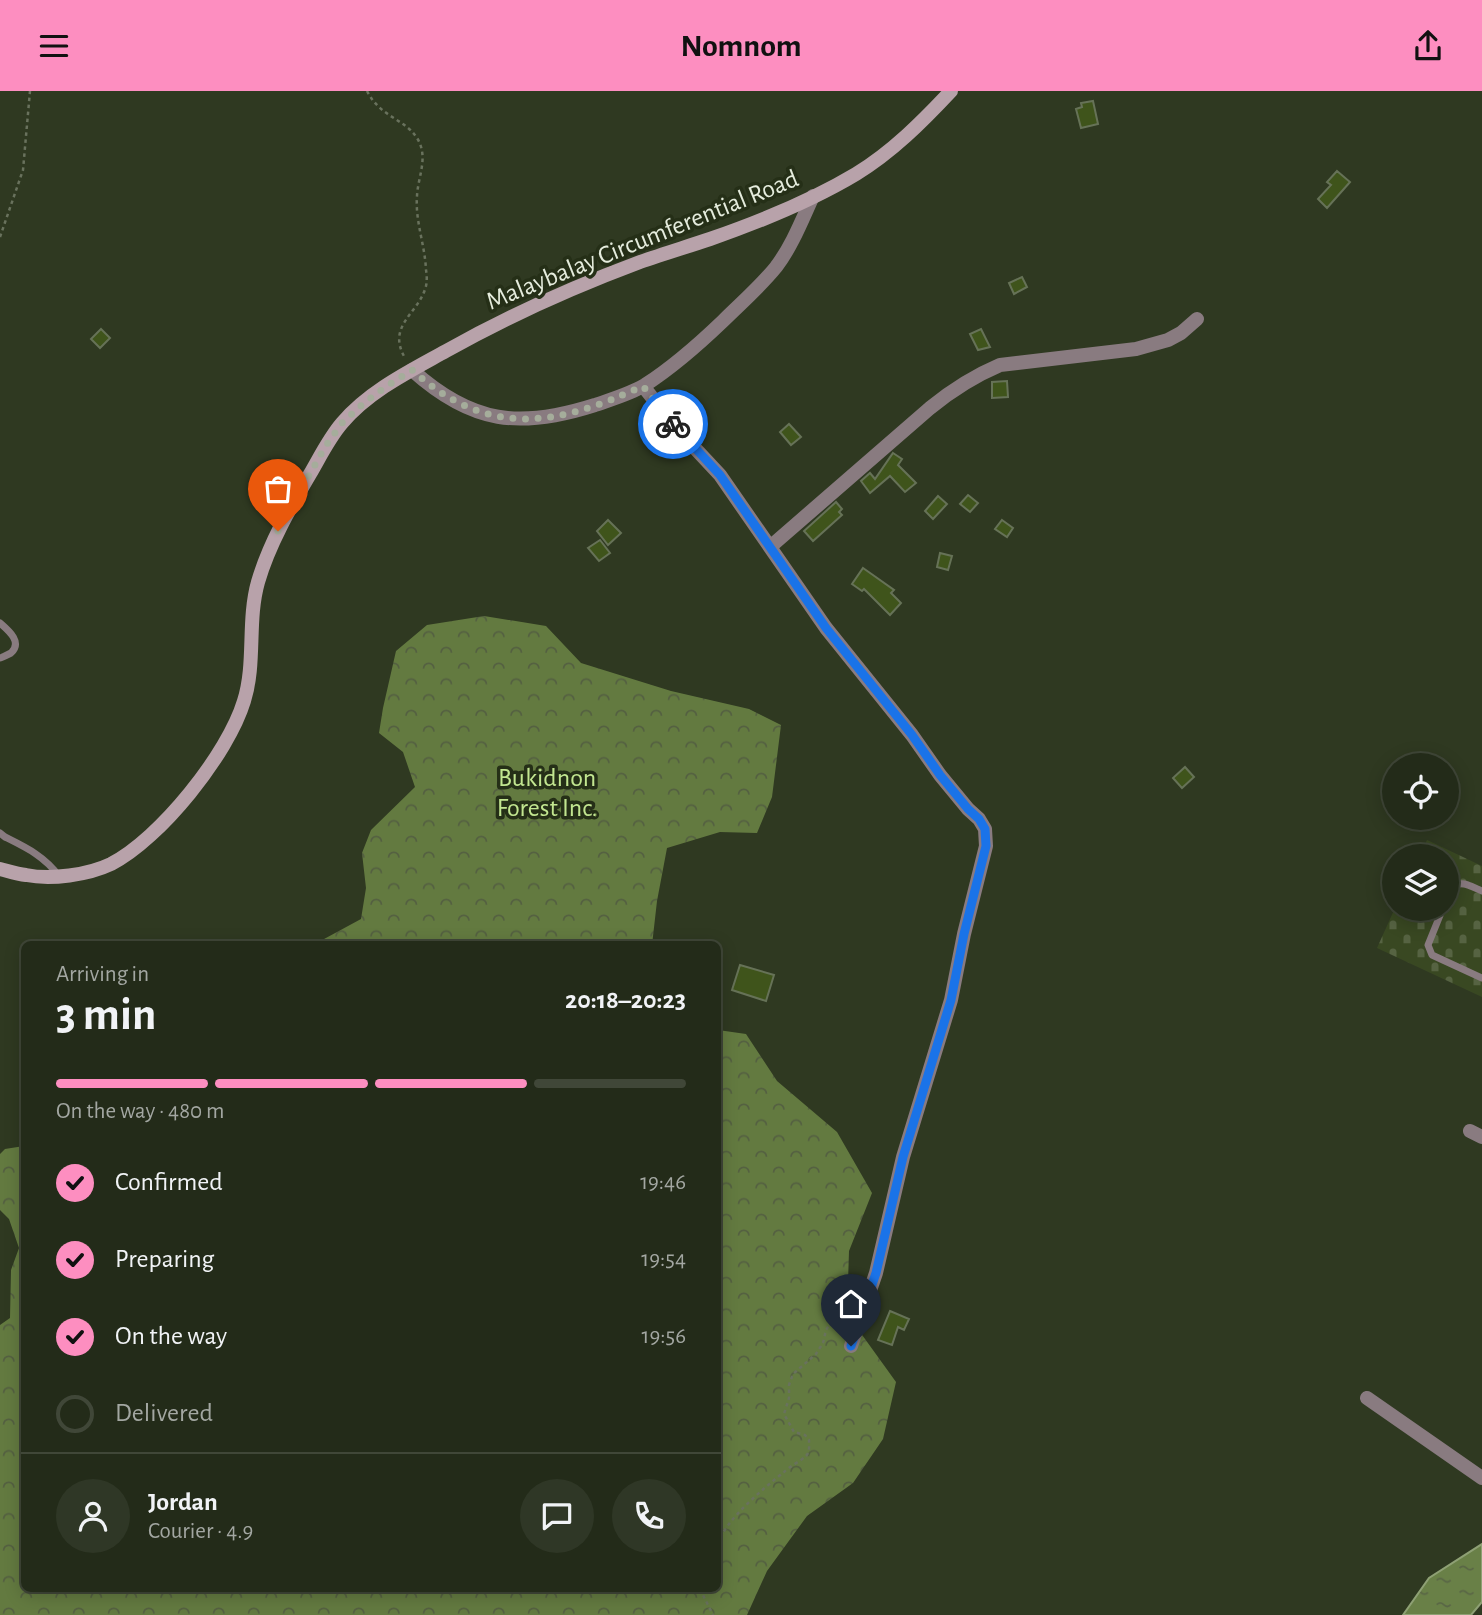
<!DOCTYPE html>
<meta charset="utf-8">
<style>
:root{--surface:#232b19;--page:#2f3726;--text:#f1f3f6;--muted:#a3a7a2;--line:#404738;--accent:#fd8ec0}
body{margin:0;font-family:"Alegreya Sans",sans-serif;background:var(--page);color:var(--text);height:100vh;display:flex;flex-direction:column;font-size:26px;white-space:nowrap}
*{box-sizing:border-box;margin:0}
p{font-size:23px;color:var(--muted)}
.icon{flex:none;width:38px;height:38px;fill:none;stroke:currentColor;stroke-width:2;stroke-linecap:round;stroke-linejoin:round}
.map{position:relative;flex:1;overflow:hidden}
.panel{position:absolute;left:21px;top:850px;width:700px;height:651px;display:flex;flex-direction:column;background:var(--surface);border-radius:10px;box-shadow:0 4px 18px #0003,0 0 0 2px var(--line)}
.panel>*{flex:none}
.controls{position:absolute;left:1382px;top:662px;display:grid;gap:14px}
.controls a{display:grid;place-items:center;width:77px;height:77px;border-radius:50%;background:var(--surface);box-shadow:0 4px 18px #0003,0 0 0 2px var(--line);font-size:35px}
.pin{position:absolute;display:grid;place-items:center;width:60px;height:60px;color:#fff;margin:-72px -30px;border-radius:50% 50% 50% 0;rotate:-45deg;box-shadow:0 0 7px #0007}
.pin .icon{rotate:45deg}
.courier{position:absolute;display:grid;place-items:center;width:70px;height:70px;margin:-35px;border:5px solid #1a73e8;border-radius:50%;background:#fff;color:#222;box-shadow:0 2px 9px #0007}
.summary em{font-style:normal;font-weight:600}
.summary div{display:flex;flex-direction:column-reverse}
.summary{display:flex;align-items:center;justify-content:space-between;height:119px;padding:0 35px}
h1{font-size:46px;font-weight:600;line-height:52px}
.bar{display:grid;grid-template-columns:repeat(4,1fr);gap:10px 7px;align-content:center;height:84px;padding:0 35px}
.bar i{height:9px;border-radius:5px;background:var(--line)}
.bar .active{background:var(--accent)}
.bar p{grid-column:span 4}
.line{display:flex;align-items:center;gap:18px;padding:0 35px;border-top:2px solid var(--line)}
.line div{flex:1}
.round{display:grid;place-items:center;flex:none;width:74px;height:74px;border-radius:37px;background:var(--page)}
ol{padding:0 35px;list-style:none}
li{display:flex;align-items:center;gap:21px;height:77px}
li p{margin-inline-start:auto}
li .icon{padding:7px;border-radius:50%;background:var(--accent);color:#111;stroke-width:4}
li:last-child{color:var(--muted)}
li i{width:38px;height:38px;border:4px solid var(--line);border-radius:50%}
header{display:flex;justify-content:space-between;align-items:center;height:91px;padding:0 35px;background:var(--accent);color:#111;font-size:32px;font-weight:600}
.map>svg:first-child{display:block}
.forest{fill:url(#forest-crowns)}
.cemetery{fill:url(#cemetery-stones)}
.water{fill:url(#water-ripples);stroke:#8ea074;stroke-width:2}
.building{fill:#3f541b;stroke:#667257;stroke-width:2}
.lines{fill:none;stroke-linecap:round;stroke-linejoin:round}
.path{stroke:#69725d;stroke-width:2.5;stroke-dasharray:3.5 3.5;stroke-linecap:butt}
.service{stroke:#897b80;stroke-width:7}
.minor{stroke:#897b80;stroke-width:14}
.secondary{stroke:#b8a2aa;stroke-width:14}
.done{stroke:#a5ad9b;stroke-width:7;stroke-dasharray:0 12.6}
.route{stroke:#1a73e8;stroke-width:9}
.labels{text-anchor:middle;stroke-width:7;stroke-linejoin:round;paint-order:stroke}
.street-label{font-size:26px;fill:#e5ecdd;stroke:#252f17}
.park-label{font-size:26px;fill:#c2e690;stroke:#252f17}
</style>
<header><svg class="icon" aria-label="menu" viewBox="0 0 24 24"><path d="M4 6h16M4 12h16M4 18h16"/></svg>Nomnom<svg class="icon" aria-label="share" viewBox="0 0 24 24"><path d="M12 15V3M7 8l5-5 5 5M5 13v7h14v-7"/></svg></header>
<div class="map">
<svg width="1482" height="1524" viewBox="0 0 1482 1524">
<defs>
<pattern id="forest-crowns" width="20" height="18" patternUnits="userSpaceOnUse" patternTransform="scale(1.75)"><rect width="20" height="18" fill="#637a40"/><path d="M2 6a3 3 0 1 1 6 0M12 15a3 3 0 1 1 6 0" fill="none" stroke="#546041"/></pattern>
<pattern id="cemetery-stones" width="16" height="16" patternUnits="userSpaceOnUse" patternTransform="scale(1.75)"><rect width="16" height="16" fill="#394822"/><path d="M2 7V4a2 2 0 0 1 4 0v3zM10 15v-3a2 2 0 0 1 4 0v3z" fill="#566342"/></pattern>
<pattern id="water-ripples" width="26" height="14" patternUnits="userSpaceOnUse" patternTransform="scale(1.75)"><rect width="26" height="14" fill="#698047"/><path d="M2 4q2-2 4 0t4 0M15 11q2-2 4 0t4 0" fill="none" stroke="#596645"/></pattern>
</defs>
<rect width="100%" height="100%" fill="#2f3921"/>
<path class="forest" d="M484,525L546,535L581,572L671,600L749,618L781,634L772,706L757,742L720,741L667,757L657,810L652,854H313L361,828L366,797L362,762L371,739L415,696L403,661L379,642L383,617L396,560L427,534Z
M718,939L746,943L777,990L837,1041L872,1102L849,1160L847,1223L896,1291L883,1348L853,1392L807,1425L767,1480L747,1524H0V1234L10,1227L11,1179L19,1157L9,1128L0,1119V1063L5,1058L24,1055V1498H718Z"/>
<path class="cemetery" d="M1427,749L1482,775V906L1377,857L1395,817H1447V765H1420Z"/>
<path class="water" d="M1482,1453V1511L1471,1524H1403L1429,1487Z"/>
<path class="building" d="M1093,10L1098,33L1081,37L1076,18L1082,16L1081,12Z
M1337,80L1350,91L1327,117L1318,108L1331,94L1327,91Z
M1022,186L1027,196L1014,203L1009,192Z
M101,238L110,247L100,257L91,248Z
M981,238L990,256L978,259L970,243Z
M1007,290L1008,306L992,307V291Z
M789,333L801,346L791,354L780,341Z
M893,362L902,368L898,374L916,392L905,401L890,385L870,402L861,390L870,382L875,388Z
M968,404L978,412L970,421L960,413Z
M938,405L947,413L933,428L925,420Z
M836,411L842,418L839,421L842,424L813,450L804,440Z
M608,429L621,442L608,454L597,440Z
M1002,429L1013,437L1007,446L995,438Z
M600,449L610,462L599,470L588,457Z
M940,462L952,465L948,479L937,476Z
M863,477L894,499L891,502L901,512L890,524L864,498L862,500L852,493Z
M1185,676L1194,686L1182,697L1173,687Z
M740,874L774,884L766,910L732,899Z
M890,1220L909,1228L904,1239L898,1236L892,1254L878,1249Z"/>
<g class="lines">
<path class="path" d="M367,0C380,26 405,28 417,47C429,66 418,85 417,105C415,130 425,154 426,179C427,184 427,191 426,195C419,223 386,234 405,267
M0,146L23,79L30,0
M718,1453C724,1430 764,1397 784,1381C789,1376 802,1369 806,1365C810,1361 809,1355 809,1349L805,1344L794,1341L784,1323L789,1307V1294L793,1283L816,1263L823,1252L826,1239L840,1216L851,1215
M700,1498L713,1524"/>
<path class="service" d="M0,532C8,539 23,551 11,562C11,562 1,567 0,567
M0,742L5,746C27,757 44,765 59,785
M1447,808C1457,786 1464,792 1482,800
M1443,817L1428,854L1432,864L1482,887"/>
<path class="minor" d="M412,279C472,333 520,338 595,314C612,308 630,303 645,294C673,276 699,253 723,230C741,212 760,196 776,176C792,155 802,129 813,105
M643,295L677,338L720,384L826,537L912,644L940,684L968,718L979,728L985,738L986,755L964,843L951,909L903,1066L876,1182L851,1255
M770,456L930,317C952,299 974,285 1000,274L1136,258L1168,249L1181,242L1197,228
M1470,1040L1482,1046
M1367,1307L1482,1387"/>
<path class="secondary" d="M0,778C8,780 17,783 26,784C51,789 88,784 111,773C160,748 228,663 244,610C256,572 247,530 258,491C269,453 290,417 310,383C320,366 329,347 342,332C369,300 410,280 446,260C508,225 573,196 640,171C663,163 686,156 710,148C759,131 811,110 856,83C892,61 922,31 951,0"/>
</g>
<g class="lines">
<path class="done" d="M278,440L325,356L342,332L363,313L384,297L412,279C489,348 556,335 643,295L673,333"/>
<path class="route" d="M673,333L720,384L826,537L912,644L940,684L968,718L979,728L985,738L986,755L964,843L951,909L903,1066L876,1182L851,1255"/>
</g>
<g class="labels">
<g class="street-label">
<text transform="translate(642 148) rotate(-22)" y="9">Malaybalay Circumferential Road</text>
</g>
<g class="park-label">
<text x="547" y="695">Bukidnon<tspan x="547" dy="30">Forest Inc.</tspan></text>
</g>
</g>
</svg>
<div class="controls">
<a><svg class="icon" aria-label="locate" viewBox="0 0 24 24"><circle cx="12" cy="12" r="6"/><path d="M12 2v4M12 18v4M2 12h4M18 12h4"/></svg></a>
<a><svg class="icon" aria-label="layers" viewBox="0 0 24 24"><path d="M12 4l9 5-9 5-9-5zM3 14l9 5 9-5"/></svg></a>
</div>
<div class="pin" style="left:278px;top:440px;background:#ea580c"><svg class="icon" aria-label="bag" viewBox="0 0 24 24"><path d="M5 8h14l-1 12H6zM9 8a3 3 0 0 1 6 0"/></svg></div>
<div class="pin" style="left:851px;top:1255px;background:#1f2937"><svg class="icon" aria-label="home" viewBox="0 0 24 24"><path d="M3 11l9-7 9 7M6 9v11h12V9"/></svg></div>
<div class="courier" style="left:673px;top:333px"><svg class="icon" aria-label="bike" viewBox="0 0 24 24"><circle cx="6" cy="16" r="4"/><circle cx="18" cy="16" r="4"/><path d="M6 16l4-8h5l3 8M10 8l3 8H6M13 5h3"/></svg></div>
<section class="panel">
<div class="summary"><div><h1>3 min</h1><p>Arriving in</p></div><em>20:18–20:23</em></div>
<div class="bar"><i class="active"></i><i class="active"></i><i class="active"></i><i></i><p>On the way · 480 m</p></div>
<ol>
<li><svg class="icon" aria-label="check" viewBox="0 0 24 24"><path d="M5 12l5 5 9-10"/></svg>Confirmed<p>19:46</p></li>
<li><svg class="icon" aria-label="check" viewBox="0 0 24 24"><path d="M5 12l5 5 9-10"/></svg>Preparing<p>19:54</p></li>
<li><svg class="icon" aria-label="check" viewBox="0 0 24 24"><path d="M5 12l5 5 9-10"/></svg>On the way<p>19:56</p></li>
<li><i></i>Delivered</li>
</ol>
<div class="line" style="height:126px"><a class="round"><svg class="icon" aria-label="person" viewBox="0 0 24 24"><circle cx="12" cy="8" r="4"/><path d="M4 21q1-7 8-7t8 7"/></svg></a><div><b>Jordan</b><p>Courier · 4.9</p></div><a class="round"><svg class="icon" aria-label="chat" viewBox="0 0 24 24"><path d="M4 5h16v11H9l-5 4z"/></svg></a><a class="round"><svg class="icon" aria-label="phone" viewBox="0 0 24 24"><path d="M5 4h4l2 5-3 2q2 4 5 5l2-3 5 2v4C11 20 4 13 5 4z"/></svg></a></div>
</section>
</div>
